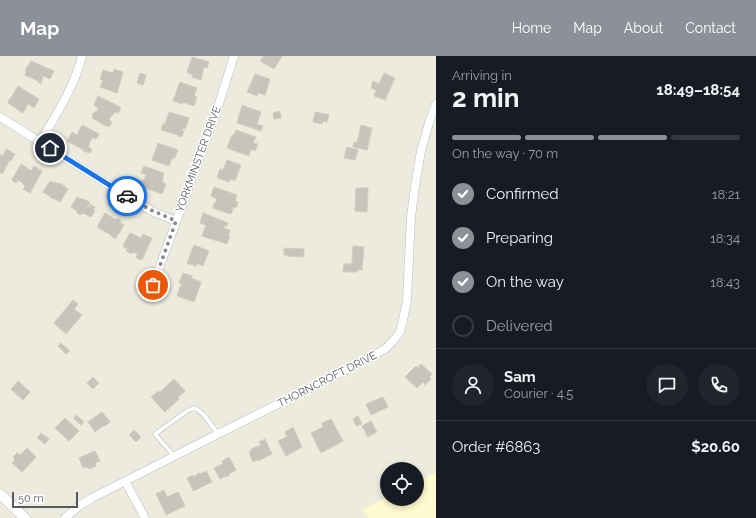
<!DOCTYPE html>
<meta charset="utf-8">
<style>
:root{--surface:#171b24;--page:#20242c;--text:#f1f3f6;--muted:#9ea1a6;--line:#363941;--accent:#8c9099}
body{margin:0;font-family:Raleway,sans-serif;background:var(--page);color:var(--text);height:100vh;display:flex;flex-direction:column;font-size:15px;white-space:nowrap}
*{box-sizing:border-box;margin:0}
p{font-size:13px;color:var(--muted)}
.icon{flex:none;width:22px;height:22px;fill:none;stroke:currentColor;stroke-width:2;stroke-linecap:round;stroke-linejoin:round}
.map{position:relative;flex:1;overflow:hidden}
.sheet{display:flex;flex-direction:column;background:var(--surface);width:320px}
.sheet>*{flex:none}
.fabs{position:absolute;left:380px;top:406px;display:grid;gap:8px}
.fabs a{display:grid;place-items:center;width:44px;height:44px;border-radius:50%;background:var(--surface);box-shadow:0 2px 6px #0003;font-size:20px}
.scale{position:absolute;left:12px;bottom:10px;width:66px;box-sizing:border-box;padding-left:4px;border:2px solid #575b61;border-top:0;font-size:11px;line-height:14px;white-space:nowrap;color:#575b61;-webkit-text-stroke:3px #fff;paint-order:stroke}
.pin{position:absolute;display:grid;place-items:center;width:34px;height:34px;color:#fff;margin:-17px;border:2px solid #fff;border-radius:50%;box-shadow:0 1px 4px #0007}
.courier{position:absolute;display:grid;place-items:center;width:40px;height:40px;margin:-20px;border:3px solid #1a73e8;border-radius:50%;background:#fff;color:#222;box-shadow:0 1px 5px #0007}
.headline em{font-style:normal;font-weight:700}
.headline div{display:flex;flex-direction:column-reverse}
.headline{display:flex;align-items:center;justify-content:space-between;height:68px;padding:0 16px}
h1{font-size:26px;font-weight:700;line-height:30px}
.bar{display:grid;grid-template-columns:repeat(4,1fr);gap:6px 4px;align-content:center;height:48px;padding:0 16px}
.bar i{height:5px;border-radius:3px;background:var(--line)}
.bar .on{background:var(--accent)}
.bar p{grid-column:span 4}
.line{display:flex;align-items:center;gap:10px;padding:0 16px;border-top:1px solid var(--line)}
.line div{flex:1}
.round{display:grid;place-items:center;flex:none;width:42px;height:42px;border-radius:21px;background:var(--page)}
ol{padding:0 16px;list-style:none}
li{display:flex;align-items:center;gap:12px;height:44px}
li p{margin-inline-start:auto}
li .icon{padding:4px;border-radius:50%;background:var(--accent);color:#fff;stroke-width:4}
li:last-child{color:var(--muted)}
li i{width:22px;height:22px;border:2px solid var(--line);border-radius:50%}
header{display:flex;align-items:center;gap:24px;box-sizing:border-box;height:56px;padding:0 20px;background:var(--accent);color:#fff}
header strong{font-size:19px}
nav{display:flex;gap:22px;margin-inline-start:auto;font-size:14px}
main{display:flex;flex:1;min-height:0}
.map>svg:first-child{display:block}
.commercial{fill:#fff9d0}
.building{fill:#c7c4bb;stroke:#d1cdbc}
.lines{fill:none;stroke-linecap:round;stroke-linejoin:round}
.service-casing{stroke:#b9bbc2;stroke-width:5}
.minor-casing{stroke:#b9bbc2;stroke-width:9}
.tertiary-casing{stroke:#b9bbc2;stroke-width:11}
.service{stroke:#fff;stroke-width:4}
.minor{stroke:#fff;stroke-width:8}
.tertiary{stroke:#fff;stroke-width:10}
.done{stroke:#8b8d8d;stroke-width:4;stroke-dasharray:0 7.2}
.route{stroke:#1a73e8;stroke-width:5}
.labels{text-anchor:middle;stroke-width:3;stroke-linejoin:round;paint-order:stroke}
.street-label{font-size:11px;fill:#575b61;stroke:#fff}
</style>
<header>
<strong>Map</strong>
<nav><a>Home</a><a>Map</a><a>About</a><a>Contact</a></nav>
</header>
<main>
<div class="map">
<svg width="436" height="462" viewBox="0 0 436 462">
<rect width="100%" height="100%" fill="#ecebde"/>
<path class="commercial" d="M436,416V462H369L361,454L387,441V443H417V425Z"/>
<path class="building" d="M264,0H282L274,13L260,5Z
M192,1L209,6L207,12L204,11L201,24L192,21L193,18H189V17L187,16Z
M31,5L54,15L50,23L43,20L42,22H43L41,28L38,26V25L25,19L26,16L25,15L28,9H29Z
M114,13L123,16L117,37L100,31L103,24L100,23L103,14L113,17Z
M140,17L146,19L143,29L137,27Z
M384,17L395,22L385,44L374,40L376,34L371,32L373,25L379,28Z
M255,18L270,23L265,39L258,37L257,40L247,36Z
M180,26L197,32L194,40L197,41L194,50L183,46L182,48L173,45Z
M18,30L39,43L34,52L28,48L26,51H27L23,57L8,47L10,42H11Z
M98,40L120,51V53H121L119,56H118V57L114,56L113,59H112L109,64L112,66L111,67H112L109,71L106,69V70L92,62L93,58L94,56L96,57V55L97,56L98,52L94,49Z
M242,49L261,56L257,68L263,70L261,75L237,67Z
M280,55L281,62L274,63L273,57Z
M169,56L189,62L185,73L183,72L182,74L184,75L182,81L178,80V79L161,74L163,68H165Z
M315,56L329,59L327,66L323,65L322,68L313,66Z
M82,69L99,78L97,82H96L95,83L93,81L89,87H90L88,91L92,93L90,97L83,95L84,94L67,85L72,76L77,79Z
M361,69L372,72L367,94L353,91L354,86L357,87Z
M236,74L256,81L253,87L258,88L255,95L251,93L249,100L227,92L232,79H234Z
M158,87L178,94L174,103L172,102L169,110L152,104Z
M347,91L358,94L355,104L344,102Z
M6,93L15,98L11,105L10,104L2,118L0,117V98L3,100Z
M227,104L241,109L235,125L230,123L229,126L217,122L220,113L223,114Z
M21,108L26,111L31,115L34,110L42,115L30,137L23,133L25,130L23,128V127L18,124L16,127L15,126V127L12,124Z
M144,110L164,117L162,126L166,128L162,138L138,129L140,124L143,125L144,123H145L146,119L141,117Z
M50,125L54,127L55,126L59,128L60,127L68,133L60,146L55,143L51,142V141L43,136Z
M214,131L237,139L235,145L238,146L236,152L232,151L233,153L232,156L230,158L213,152L214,147L215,146H216L217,143L211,140Z
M356,132H368L367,156L355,155Z
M77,141L90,146L87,151H89L90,148L95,151L93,154L95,155L91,161L83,157L82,158L80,159L77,157V155L71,151Z
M105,157L116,164L117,162L121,164L120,167L124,169L116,182H113L111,179L97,171Z
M203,157L228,167L227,170L225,169L224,172L230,174L228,179L230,180L227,188L202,180L206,169L200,167Z
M130,177L141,182L143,178L152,182L142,204L141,203L140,204L136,201L138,198L133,196L132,198L126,195L128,192H124L125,191L123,190Z
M194,189L209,195L203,210L197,207L196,210L187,207Z
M353,190L364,191L362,214H357V216H343L344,208H352Z
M284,192L304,193V201L287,200V199H284Z
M183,217L192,220L191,222L201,226L194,246L177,240L180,231L182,228L179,227Z
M73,244L78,248L74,253L82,259L66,278L54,267Z
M61,287L70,295L66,298L58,290Z
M421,308L432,318L429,321L431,323L425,329L423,326L417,332L405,321L416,310L418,312Z
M93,321L99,327L93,333L87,327Z
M174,323L185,335L178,341L179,343L165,356L151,341L158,335L159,337Z
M18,325L30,336L23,344L11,333Z
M383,341L388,351L371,359L366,348Z
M102,356L110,366L105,370H103L95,376L88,366Z
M76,359L84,366L81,369L74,363Z
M358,360L362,368L356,370L353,363Z
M65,362L79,375L69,385L55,372Z
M331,363L343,385L321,397L311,377L323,371L322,367Z
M371,365L377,376L368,381L362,370Z
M293,371L302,391L286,400L278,385L287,381L285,376Z
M134,374L141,381L136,386L129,379Z
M41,377L49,383L45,388L37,382Z
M265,383L272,398L258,405L257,404L253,406L249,396L252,394L251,393L261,389L259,386Z
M27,392L36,401L22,416L12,407L15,404L13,401L17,397L20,399Z
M95,395L100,405L95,407L96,410L89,413L87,411L83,412L79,402Z
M229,401L236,414L229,418L230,419L226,421V420L220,423L214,412L223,408L222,405Z
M206,415L212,426L193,435L187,422L193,419V421L199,417L200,418Z
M164,434L167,441L178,436L185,450L166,459L156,438Z"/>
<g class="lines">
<g class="service-casing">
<path id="service" d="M174,400L155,378L187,355L194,352C204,356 211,369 218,378"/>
</g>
<g class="minor-casing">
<path id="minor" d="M0,61L141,149L154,156L176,165
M40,86C56,59 74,32 82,0
M153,229L217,54L234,0
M125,425L145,462
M65,462L79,450L92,442L218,378L358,308L385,293L393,285L400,276L403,264L407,244L411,161L415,130L421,95L429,67L436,48"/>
</g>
<g class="tertiary-casing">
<path id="tertiary" d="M0,438L25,462"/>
</g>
<use href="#service" class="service"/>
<use href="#minor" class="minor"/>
<use href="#tertiary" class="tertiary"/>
</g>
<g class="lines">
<path class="done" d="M127,140L151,154L176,165L153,229"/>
<path class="route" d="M50,92L127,140"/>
</g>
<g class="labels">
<g class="street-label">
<text transform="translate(198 103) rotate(-70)" y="4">YORKMINSTER DRIVE</text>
<text transform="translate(327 323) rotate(-27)" y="4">THORNCROFT DRIVE</text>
</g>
</g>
</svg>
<div class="fabs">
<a><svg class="icon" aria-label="locate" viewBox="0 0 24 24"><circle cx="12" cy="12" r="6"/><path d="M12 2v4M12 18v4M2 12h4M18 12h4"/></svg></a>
</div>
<div class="scale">50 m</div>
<div class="pin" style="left:153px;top:229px;background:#ea580c"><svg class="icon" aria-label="bag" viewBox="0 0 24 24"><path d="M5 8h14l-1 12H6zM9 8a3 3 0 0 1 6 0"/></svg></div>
<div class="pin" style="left:50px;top:92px;background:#1f2937"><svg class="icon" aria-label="home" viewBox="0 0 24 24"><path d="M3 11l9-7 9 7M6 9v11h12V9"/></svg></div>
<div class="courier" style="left:127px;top:140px"><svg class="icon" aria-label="car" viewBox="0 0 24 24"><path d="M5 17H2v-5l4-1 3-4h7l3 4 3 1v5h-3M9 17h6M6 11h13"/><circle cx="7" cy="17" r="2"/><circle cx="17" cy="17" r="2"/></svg></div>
</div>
<section class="sheet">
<div class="headline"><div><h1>2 min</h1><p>Arriving in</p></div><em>18:49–18:54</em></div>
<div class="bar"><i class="on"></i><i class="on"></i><i class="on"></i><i></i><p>On the way · 70 m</p></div>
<ol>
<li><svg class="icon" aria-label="check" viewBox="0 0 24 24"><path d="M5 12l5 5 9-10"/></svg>Confirmed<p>18:21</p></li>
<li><svg class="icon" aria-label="check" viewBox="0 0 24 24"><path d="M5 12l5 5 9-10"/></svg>Preparing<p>18:34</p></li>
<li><svg class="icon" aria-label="check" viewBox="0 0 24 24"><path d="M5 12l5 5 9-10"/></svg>On the way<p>18:43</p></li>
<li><i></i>Delivered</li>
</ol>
<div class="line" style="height:72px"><a class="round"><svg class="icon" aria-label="person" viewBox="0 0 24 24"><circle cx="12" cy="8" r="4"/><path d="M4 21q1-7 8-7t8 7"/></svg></a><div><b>Sam</b><p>Courier · 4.5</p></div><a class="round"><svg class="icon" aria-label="chat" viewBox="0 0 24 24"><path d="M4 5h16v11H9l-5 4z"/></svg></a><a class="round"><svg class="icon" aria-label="phone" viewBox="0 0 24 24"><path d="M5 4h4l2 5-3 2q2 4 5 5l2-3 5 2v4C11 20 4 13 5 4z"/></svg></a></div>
<div class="line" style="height:52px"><div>Order #6863</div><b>$20.60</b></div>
</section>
</main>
